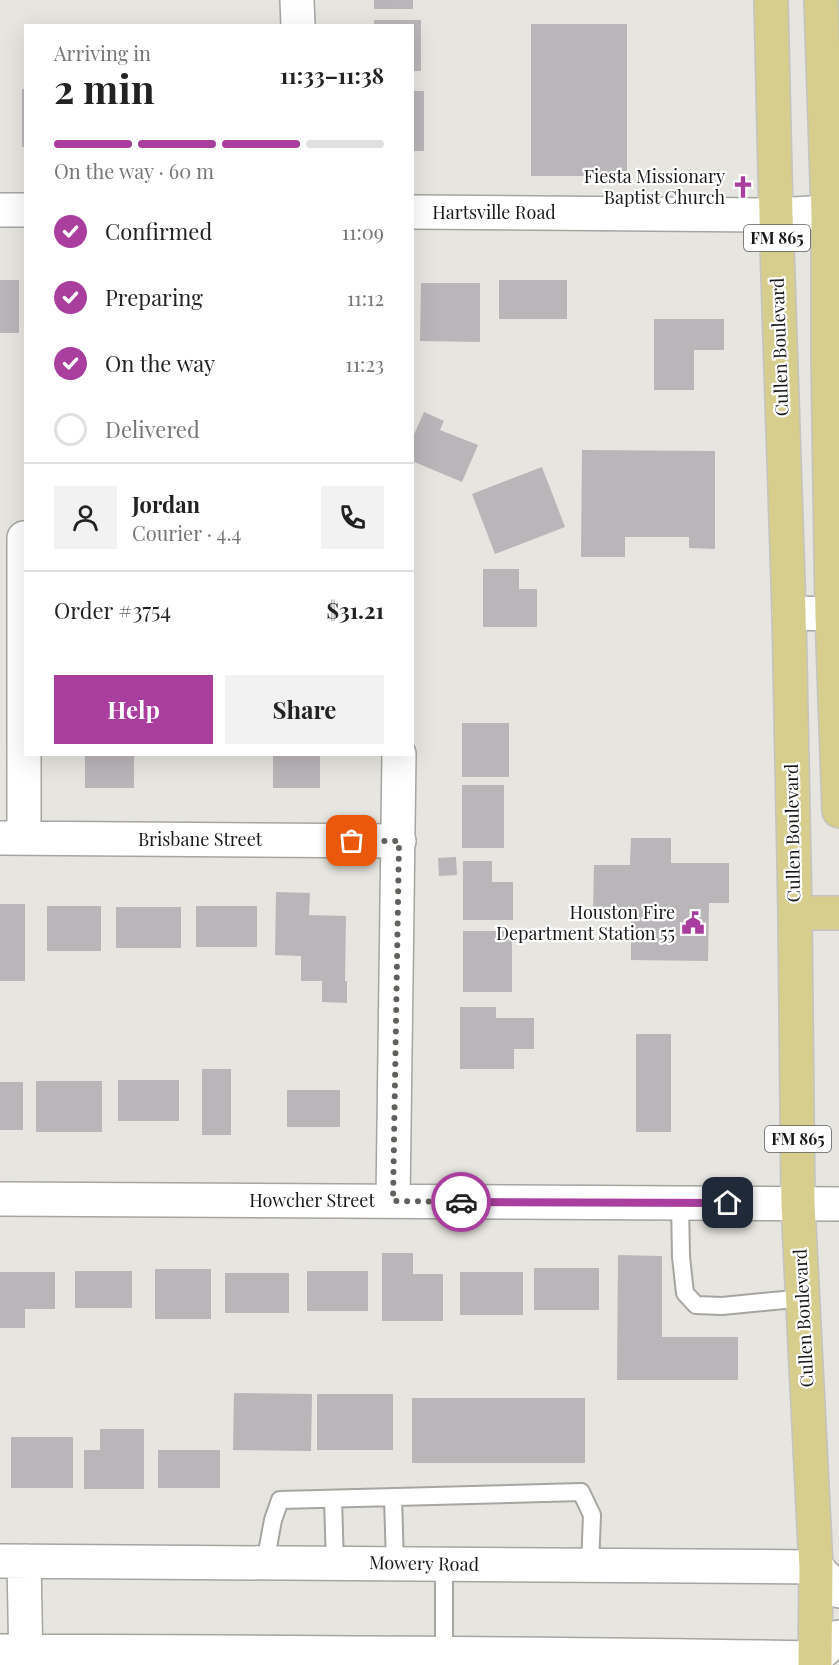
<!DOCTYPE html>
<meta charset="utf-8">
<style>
:root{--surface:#fff;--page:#f2f2f2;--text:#222;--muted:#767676;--line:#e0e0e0;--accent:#a93e9e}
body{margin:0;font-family:"Playfair Display",serif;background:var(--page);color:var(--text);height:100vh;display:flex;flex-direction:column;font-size:22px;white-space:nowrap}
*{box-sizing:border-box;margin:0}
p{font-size:20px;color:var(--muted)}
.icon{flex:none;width:33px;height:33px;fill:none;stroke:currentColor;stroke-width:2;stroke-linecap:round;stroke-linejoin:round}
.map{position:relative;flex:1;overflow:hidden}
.panel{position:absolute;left:24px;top:24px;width:390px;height:732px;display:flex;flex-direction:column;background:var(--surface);border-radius:0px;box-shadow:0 6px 24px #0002}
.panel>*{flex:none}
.pin{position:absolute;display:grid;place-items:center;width:51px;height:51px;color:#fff;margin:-26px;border-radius:12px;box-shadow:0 3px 9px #0006}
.courier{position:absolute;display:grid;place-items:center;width:60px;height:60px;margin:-30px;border:4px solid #a93e9e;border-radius:50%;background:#fff;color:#222;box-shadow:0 2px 8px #0007}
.overview em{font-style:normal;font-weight:700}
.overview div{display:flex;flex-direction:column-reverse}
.overview{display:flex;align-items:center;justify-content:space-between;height:102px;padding:0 30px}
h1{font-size:39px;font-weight:700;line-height:45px}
.bar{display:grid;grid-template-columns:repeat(4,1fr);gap:9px 6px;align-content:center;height:72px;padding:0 30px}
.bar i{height:8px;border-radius:4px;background:var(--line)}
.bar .current{background:var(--accent)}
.bar p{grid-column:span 4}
.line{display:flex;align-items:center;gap:15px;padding:0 30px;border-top:2px solid var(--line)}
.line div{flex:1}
.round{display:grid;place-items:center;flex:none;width:63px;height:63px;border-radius:0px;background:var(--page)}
ol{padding:0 30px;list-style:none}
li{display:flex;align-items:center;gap:18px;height:66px}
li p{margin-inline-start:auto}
li .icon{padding:6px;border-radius:50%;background:var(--accent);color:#fff;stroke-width:4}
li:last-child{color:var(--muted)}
li i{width:33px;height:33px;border:3px solid var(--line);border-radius:50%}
.button{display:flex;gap:12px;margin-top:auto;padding:12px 30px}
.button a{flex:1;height:69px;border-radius:0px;background:var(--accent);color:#fff;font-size:24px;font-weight:700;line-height:69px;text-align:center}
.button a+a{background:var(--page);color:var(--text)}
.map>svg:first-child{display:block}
.building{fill:#bab5b9}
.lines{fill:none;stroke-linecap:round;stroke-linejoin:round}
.service-casing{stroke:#a6a5a0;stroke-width:20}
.minor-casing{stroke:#a6a5a0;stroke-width:36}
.primary-casing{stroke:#c3c3c2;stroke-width:36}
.service{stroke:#fff;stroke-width:16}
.minor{stroke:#fff;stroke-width:33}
.primary{stroke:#d7cd8d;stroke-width:33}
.done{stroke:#60605c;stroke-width:6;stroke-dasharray:0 10.8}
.route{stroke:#a93e9e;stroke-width:8}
.labels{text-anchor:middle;stroke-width:4.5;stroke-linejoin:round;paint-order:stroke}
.shield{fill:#fff;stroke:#5d5d5c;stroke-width:1.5}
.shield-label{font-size:16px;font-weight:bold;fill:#181816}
.poi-label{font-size:18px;fill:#181816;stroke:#fff;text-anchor:end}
.street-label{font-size:18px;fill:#181816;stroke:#fff}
</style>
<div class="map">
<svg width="839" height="1665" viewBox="0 0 839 1665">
<rect width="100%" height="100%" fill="#e6e5df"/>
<path class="building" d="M374,0H413V9H374Z
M374,20H421V71H412V26H374Z
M531,24H627V176H531Z
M22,89H26V147H22Z
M412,91H424V151H412Z
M0,280H19V333H0Z
M499,280H567V319H499Z
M421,283H480V342L420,341Z
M654,319H724V350H694V390H654Z
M424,412L444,421L440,430L478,445L462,482L412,461V439Z
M582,450L715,451V549L689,548V537H625V557H581Z
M542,467L565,527L495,554L472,494Z
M483,569H519V589H537V627H483Z
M462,723H509V777H462Z
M85,754H134V788H85Z
M273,754H320V788H273Z
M462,785H504V848H462Z
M631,838H671V863H729V903H709L708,961L631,960V917L593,916L594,865H630Z
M456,857L457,875L439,876L438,858Z
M463,861H492V882H513V920H463Z
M276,892L310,893L309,915L346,916L345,981H347V1003L322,1002V981H301V956L275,955Z
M0,904H25V981H0Z
M47,906H101V951H47Z
M196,906H257V947H196Z
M116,907H181V948H116Z
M463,931H512V992H463Z
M460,1007H496V1018H534V1049H514V1069H460Z
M636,1034H671V1132H636Z
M202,1069H231V1135H202Z
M118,1080H179V1121H118Z
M36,1081H102V1132H36Z
M0,1082H23V1130H0Z
M287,1090H340V1127H287Z
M382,1253H413V1274H443V1321H382Z
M618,1255L662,1256V1337H738V1380H617Z
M534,1268H599V1310H534Z
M155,1269H211V1319H155Z
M75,1271H132V1308H75Z
M307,1271H368V1311H307Z
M0,1272H55V1309H25V1328H0Z
M460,1272H523V1315H460Z
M225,1273H289V1313H225Z
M234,1393L312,1394L311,1451L233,1450Z
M317,1394H393V1450H317Z
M412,1398H585V1463H412Z
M100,1429H144V1489H84V1450H100Z
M11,1437H73V1488H11Z
M158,1450H220V1488H158Z"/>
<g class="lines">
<g class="service-casing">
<path id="service" d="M680,1203L681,1257L685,1293L696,1305L722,1306L804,1298
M393,1497L395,1564
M333,1499L335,1564
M265,1563L273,1520L280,1500L581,1492L592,1515L590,1566
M444,1660V1565"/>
</g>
<g class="minor-casing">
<path id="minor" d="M297,0L298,26
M0,210H26
M412,212L776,215L828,212
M789,613L839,614
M0,838L399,841
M24,838V538
M0,1199L839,1204
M393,1201L399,754
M0,1561L816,1567L839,1591
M24,1561L26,1665
M0,1651C272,1652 544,1653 815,1658L839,1637"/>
</g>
<g class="primary-casing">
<path id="primary" d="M771,0L776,215L789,613L795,913L798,1204L816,1567L815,1665
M821,0L828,212V357L832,614L839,811
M795,913H839"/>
</g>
<use href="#service" class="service"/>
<use href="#minor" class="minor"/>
<use href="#primary" class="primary"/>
</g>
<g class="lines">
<path class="done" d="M352,841H399L393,1201L461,1202"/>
<path class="route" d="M461,1202L728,1203"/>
</g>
<defs>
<g id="church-bare" transform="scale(1.8)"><path d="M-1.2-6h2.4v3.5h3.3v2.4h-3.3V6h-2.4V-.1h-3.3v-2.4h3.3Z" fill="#a93e9e" stroke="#fff" stroke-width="2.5" paint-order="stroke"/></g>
<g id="civic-bare" transform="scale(1.8)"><path d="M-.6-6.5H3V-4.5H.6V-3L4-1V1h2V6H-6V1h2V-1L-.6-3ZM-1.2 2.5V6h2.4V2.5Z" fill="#a93e9e" stroke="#fff" stroke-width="2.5" paint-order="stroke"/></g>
</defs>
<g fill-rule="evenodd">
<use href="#church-bare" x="743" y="187"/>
<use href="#civic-bare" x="693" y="923"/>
</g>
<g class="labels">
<g class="shield">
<rect x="744" y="225" width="66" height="26" rx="4.5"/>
<rect x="765" y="1126" width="66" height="26" rx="4.5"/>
</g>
<g class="shield-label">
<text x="777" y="244">FM 865</text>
<text x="798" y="1145">FM 865</text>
</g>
<g class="poi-label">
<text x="725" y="183">Fiesta Missionary<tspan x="725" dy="21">Baptist Church</tspan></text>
<text x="675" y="919">Houston Fire<tspan x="675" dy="21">Department Station 55</tspan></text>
</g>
<g class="street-label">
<text x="494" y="219">Hartsville Road</text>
<text transform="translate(780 347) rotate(-92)" y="6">Cullen Boulevard</text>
<text transform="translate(793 833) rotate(-91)" y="6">Cullen Boulevard</text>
<text x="200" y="846">Brisbane Street</text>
<text x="312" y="1207">Howcher Street</text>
<text transform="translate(804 1318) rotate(-93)" y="6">Cullen Boulevard</text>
<text transform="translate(424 1564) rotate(1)" y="6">Mowery Road</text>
</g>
</g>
</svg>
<div class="pin" style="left:352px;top:841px;background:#ea580c"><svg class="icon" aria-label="bag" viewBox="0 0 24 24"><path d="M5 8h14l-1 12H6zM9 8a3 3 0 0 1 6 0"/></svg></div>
<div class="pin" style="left:728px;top:1203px;background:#1f2937"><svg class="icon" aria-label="home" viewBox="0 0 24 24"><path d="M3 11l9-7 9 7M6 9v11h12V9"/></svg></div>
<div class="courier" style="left:461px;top:1202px"><svg class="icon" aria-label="car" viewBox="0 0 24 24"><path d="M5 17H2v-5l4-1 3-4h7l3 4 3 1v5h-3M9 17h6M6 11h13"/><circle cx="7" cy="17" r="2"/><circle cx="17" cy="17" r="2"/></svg></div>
<section class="panel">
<div class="overview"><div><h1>2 min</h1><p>Arriving in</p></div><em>11:33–11:38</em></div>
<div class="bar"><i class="current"></i><i class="current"></i><i class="current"></i><i></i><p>On the way · 60 m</p></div>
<ol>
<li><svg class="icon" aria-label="check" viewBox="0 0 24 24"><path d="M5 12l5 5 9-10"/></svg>Confirmed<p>11:09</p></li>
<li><svg class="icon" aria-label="check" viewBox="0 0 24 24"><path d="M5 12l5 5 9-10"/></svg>Preparing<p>11:12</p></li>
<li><svg class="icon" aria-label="check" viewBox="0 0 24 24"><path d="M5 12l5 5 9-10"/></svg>On the way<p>11:23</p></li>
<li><i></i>Delivered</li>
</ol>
<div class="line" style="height:108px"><a class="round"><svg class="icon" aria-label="person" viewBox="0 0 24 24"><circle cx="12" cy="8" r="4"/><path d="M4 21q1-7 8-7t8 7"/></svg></a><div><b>Jordan</b><p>Courier · 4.4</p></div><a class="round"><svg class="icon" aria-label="phone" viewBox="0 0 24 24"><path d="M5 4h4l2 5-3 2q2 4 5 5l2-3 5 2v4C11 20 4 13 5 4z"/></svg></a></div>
<div class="line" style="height:78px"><div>Order #3754</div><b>$31.21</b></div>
<div class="button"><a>Help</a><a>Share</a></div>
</section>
</div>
